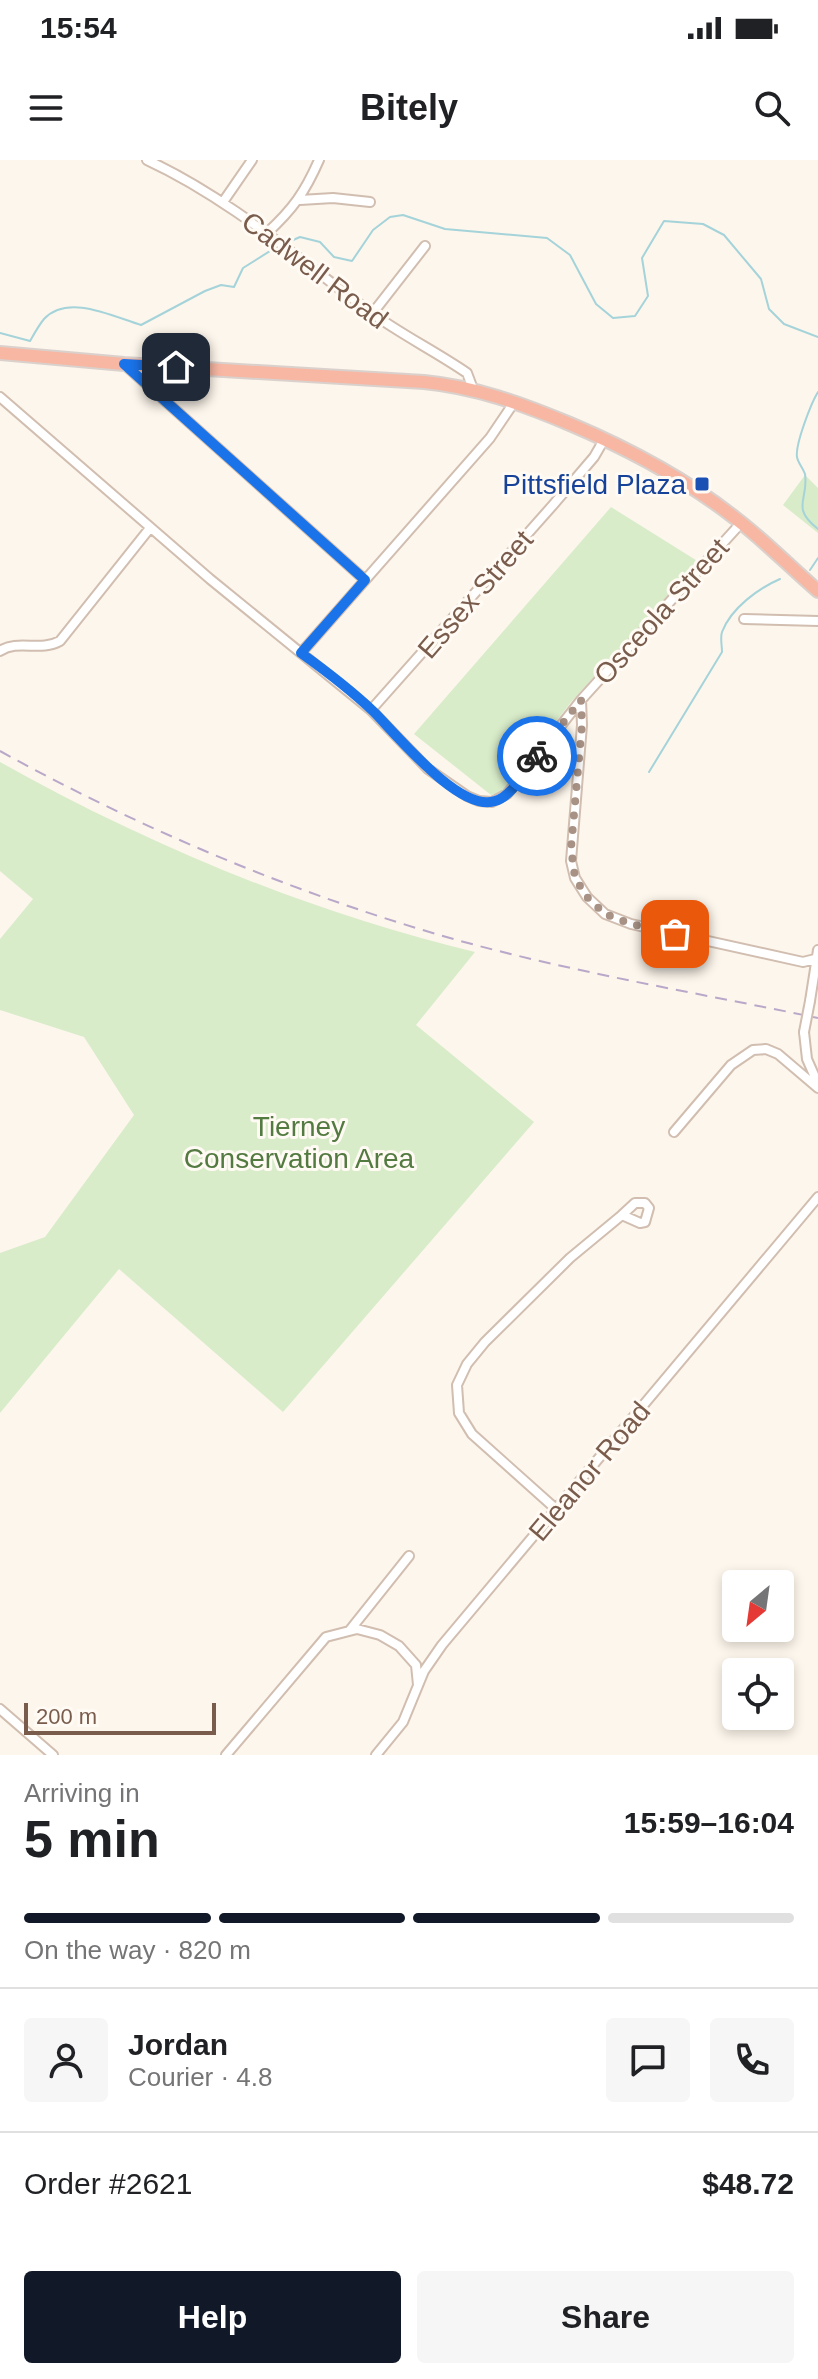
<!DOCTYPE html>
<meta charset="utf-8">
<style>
:root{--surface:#fff;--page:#f6f6f6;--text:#202124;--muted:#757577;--line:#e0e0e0;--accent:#111827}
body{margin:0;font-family:Arial,sans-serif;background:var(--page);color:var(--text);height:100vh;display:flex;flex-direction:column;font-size:30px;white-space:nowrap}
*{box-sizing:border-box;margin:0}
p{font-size:26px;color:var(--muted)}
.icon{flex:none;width:44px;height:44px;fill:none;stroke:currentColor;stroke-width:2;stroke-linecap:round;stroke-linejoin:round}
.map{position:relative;height:1595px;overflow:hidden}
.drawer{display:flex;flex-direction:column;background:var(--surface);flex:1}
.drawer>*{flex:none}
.needle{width:52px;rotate:209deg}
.tools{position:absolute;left:722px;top:1410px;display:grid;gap:16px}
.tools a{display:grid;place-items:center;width:72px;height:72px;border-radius:8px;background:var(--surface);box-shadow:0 4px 12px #0003;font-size:40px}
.scale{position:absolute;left:24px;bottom:20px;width:192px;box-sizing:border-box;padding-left:8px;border:4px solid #7a5c4d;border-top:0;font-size:22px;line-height:28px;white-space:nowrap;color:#7a5c4d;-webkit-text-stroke:6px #fffaf3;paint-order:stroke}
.pin{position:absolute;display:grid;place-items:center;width:68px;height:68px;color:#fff;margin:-34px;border-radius:16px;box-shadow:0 4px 12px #0006}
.courier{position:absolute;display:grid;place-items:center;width:80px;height:80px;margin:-40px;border:6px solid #1a73e8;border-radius:50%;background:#fff;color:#222;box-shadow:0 2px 10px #0007}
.head em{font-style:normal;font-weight:700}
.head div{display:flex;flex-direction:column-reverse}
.head{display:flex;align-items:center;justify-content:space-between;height:136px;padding:0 24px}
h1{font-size:52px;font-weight:700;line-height:60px}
.bar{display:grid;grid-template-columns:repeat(4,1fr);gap:12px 8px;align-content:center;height:96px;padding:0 24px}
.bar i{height:10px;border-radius:6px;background:var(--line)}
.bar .selected{background:var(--accent)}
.bar p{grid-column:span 4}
.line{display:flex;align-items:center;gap:20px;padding:0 24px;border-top:2px solid var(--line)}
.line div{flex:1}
.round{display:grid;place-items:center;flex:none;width:84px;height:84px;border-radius:8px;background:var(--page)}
.button{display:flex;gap:16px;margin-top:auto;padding:16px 24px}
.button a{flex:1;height:92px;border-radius:8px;background:var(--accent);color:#fff;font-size:32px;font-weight:700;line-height:92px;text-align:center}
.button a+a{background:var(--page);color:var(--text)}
.status{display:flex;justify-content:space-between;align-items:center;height:56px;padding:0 40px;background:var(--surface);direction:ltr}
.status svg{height:22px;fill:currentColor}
header{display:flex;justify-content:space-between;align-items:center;height:104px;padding:0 24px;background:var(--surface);font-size:36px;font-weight:700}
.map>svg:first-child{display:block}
.green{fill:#d8ecc9}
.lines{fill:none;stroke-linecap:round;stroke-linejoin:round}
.stream{stroke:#a5d3da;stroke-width:2}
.minor-casing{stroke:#d1beb0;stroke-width:12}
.highway-casing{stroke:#dad1cd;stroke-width:16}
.minor{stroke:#fff;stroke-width:8}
.highway{stroke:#f7b7a3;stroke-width:12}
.rail{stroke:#b9a8c9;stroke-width:2;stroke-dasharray:12 8;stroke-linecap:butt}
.minor-bridge-casing{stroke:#d1beb0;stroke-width:12;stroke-linecap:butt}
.minor-bridge{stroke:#fff;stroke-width:8}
.done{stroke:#a89285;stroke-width:8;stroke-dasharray:0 14.4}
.route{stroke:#1a73e8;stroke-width:10}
.transit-dot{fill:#1a4fb4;stroke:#fffaf3;stroke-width:3}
.labels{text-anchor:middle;stroke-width:6;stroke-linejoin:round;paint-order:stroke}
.street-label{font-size:28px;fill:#7a5c4d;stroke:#fffaf3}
.transit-label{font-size:28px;fill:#164399;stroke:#fffaf3;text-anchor:end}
.park-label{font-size:28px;fill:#537a41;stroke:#fffaf3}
</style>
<div class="status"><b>15:54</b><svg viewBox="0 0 49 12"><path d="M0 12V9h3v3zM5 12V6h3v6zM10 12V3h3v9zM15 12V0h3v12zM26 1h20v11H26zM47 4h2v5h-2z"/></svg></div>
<header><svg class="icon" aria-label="menu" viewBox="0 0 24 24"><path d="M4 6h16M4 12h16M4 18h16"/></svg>Bitely<svg class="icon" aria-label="search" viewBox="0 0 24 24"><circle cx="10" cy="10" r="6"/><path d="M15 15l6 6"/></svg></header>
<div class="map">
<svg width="818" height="1595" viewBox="0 0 818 1595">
<rect width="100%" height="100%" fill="#fdf6ec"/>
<path class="green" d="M805,315L818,328V373L783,345Z
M611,347L699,402L571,542L502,632L491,635L414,574Z
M0,602C146,684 311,753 475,792L416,865L534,962L283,1252L119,1109L0,1253V1093L45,1077L134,955L84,877L0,850V779L33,739L0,711Z"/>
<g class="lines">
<path class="stream" d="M284,84L300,77L320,82L334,97L352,101L373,70L390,57L403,55L445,69L547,78L570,95L596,144L613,158L635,156L648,136L642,98L664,61L703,64L724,75L761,119L769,149L784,164L818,177
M0,173L30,181C34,174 39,165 44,159C68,133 114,157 141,165L205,131L221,125L234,127L243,108L278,86
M818,232C811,243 795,285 797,297C798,303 803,308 805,314C809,340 790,347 818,369
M810,410L818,398
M649,612L722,492C722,485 720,478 722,472C731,448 759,428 780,419"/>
<g class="minor-casing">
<path id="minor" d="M147,0C229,38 297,98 369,151C400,174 435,191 467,213L473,229
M300,40L333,38L370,42
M223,42L252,0
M267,73C293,49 305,32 319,0
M372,154L425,86
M124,204L365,420
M0,237L210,419L371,550L428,609L467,636L479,641L492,642L507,634L581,540L582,565L571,701L575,718L587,737L605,754L631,764L803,802L815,799
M744,459L818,461
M0,491C18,479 40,492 60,481L150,368
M301,493L490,278L515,241
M581,540L741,363
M371,550L553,345L594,297L605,278
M810,841L818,790
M804,872L807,899L818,924
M674,972L731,905L753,890L766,889L778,894L818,928
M557,1350L472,1274L459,1253L457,1225L467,1204L485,1182L570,1098L622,1055L640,1063L645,1062L649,1048L645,1043H635L622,1055
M350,1470L409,1396
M0,1549L53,1595
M226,1595L326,1477L357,1469L380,1475L399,1486L416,1505L418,1525
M376,1595L403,1562L424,1511L442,1485L818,1037"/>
</g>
<g class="highway-casing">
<path id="highway" d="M0,193L124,204L424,222C476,227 522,244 570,264C629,289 684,318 735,358C764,380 790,407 818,431"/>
</g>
<use href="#minor" class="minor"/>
<use href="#highway" class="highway"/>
<path class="rail" d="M0,591C145,671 298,735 457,780C576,813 698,833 818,858"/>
<g class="minor-bridge-casing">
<path id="minor-bridge" d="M804,872L810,841"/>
</g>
<use href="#minor-bridge" class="minor-bridge"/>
</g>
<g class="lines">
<path class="done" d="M537,596L581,540L582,565L571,688L575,718L587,737L605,754L631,764L675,774"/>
<path class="route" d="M176,207L124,204L365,420L301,493C326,511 352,531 374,552C396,574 460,653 495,641C513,636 525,610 537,596"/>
</g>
<rect class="transit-dot" x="694" y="316" width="16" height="16" rx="4"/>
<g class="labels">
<g class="street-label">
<text transform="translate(315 110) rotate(37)" y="10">Cadwell Road</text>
<text transform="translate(475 434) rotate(-49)" y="10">Essex Street</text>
<text transform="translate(661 451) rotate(-48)" y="10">Osceola Street</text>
<text transform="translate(589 1311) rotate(-50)" y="10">Eleanor Road</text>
</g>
<g class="transit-label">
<text x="686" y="334">Pittsfield Plaza</text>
</g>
<g class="park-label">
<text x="299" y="976">Tierney<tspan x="299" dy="32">Conservation Area</tspan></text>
</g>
</g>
</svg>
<div class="tools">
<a><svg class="needle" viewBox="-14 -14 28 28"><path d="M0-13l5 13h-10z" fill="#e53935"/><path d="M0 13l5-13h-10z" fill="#757577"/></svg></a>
<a><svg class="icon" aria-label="locate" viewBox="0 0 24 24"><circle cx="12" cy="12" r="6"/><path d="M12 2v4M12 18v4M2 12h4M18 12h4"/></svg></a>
</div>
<div class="scale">200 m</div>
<div class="pin" style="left:675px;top:774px;background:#ea580c"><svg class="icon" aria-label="bag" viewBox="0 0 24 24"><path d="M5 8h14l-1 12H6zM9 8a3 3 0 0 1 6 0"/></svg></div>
<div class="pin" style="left:176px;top:207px;background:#1f2937"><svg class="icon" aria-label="home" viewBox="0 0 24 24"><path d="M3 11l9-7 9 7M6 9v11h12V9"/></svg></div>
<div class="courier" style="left:537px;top:596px"><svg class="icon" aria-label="bike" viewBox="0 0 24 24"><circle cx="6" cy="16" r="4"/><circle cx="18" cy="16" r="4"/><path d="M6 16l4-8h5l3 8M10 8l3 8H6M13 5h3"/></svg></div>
</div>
<section class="drawer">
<div class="head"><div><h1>5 min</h1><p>Arriving in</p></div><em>15:59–16:04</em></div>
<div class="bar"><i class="selected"></i><i class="selected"></i><i class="selected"></i><i></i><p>On the way · 820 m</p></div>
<div class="line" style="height:144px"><a class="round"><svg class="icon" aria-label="person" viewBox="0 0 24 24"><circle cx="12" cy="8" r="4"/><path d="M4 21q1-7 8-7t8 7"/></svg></a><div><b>Jordan</b><p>Courier · 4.8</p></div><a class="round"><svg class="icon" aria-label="chat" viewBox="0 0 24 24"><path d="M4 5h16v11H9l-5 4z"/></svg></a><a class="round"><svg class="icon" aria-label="phone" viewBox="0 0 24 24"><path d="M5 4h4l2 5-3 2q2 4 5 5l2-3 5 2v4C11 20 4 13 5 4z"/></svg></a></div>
<div class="line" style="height:104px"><div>Order #2621</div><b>$48.72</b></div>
<div class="button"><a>Help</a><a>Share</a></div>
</section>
